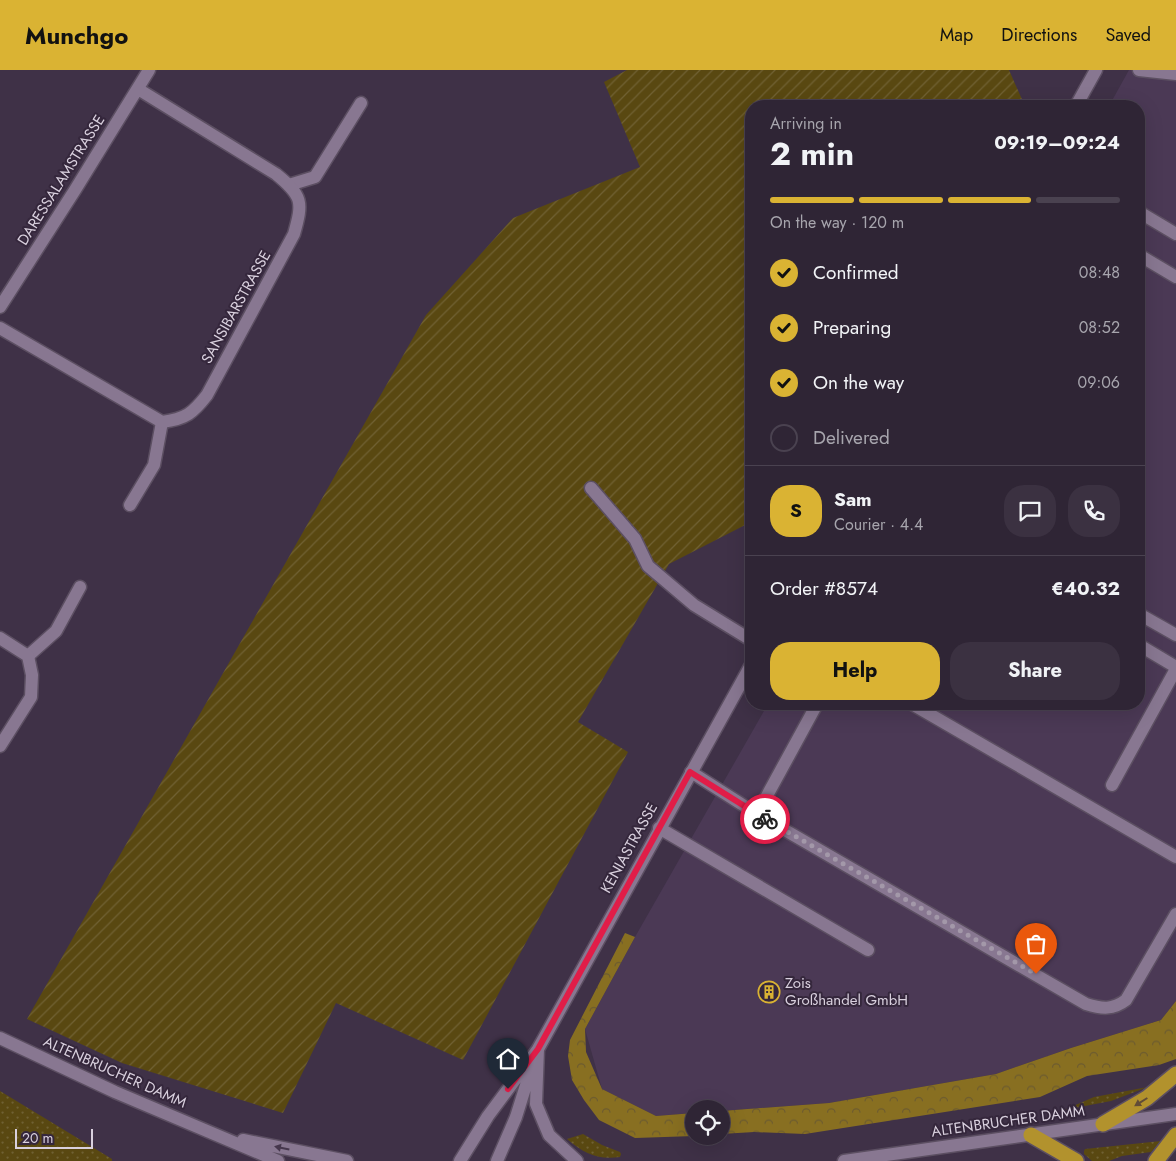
<!DOCTYPE html>
<meta charset="utf-8">
<style>
:root{--surface:#2f2535;--page:#3b3141;--text:#f1f3f6;--muted:#a7a5ad;--line:#4a4250;--accent:#dab333}
body{margin:0;font-family:Jost,sans-serif;background:var(--page);color:var(--text);height:100vh;display:flex;flex-direction:column;font-size:19px;white-space:nowrap}
*{box-sizing:border-box;margin:0}
p{font-size:16px;color:var(--muted)}
.icon{flex:none;width:28px;height:28px;fill:none;stroke:currentColor;stroke-width:2;stroke-linecap:round;stroke-linejoin:round}
.map{position:relative;flex:1;overflow:hidden}
.sheet{position:absolute;left:745px;top:30px;width:400px;height:610px;display:flex;flex-direction:column;background:var(--surface);border-radius:20px;box-shadow:0 5px 20px #0002,0 0 0 1px var(--line)}
.sheet>*{flex:none}
.tools{position:absolute;left:685px;top:1030px;display:grid;gap:10px}
.tools a{display:grid;place-items:center;width:45px;height:45px;border-radius:50%;background:var(--surface);box-shadow:0 5px 20px #0002,0 0 0 1px var(--line);font-size:25px}
.scale{position:absolute;left:15px;bottom:12px;width:78px;box-sizing:border-box;padding-left:5px;border:2px solid #d9d0de;border-top:0;font-size:14px;line-height:18px;white-space:nowrap;color:#d9d0de;-webkit-text-stroke:4px #35273c;paint-order:stroke}
.pin{position:absolute;display:grid;place-items:center;width:42px;height:42px;color:#fff;margin:-51px -21px;border-radius:50% 50% 50% 0;rotate:-45deg;box-shadow:0 0 5px #0007}
.pin .icon{rotate:45deg}
.courier{position:absolute;display:grid;place-items:center;width:50px;height:50px;margin:-25px;border:4px solid #e11d48;border-radius:50%;background:#fff;color:#222;box-shadow:0 1px 6px #0007}
.headline em{font-style:normal;font-weight:700}
.headline div{display:flex;flex-direction:column-reverse}
.headline{display:flex;align-items:center;justify-content:space-between;height:85px;padding:0 25px}
h1{font-size:32px;font-weight:700;line-height:38px}
.bar{display:grid;grid-template-columns:repeat(4,1fr);gap:8px 5px;align-content:center;height:60px;padding:0 25px}
.bar i{height:6px;border-radius:4px;background:var(--line)}
.bar .current{background:var(--accent)}
.bar p{grid-column:span 4}
.line{display:flex;align-items:center;gap:12px;padding:0 25px;border-top:1px solid var(--line)}
.line div{flex:1}
.round{display:grid;place-items:center;flex:none;width:52px;height:52px;border-radius:20px;background:var(--page)}
ol{padding:0 25px;list-style:none}
li{display:flex;align-items:center;gap:15px;height:55px}
li p{margin-inline-start:auto}
li .icon{padding:5px;border-radius:50%;background:var(--accent);color:#111;stroke-width:4}
li:last-child{color:var(--muted)}
li i{width:28px;height:28px;border:2px solid var(--line);border-radius:50%}
.cta{display:flex;gap:10px;margin-top:auto;padding:10px 25px}
.cta a{flex:1;height:58px;border-radius:20px;background:var(--accent);color:#111;font-size:20px;font-weight:700;line-height:58px;text-align:center}
.cta a+a{background:var(--page);color:var(--text)}
header{display:flex;align-items:center;gap:30px;box-sizing:border-box;height:70px;padding:0 25px;background:var(--accent);color:#111}
header strong{font-size:24px}
nav{display:flex;gap:28px;margin-inline-start:auto;font-size:18px}
.map>svg:first-child{display:block}
.built{fill:#4b3955}
.grass{fill:url(#grass-dots)}
.forest{fill:url(#forest-crowns)}
.garden{fill:url(#garden-furrows)}
.lines{fill:none;stroke-linecap:round;stroke-linejoin:round}
.lane-casing{stroke:#5c4f62;stroke-width:15}
.street-casing{stroke:#5c4f62;stroke-width:15}
.secondary-casing{stroke:#5c4f62;stroke-width:15}
.highway-casing{stroke:#5c4f62;stroke-width:18}
.lane{stroke:#887791;stroke-width:12}
.street{stroke:#887791;stroke-width:12}
.secondary{stroke:#887791;stroke-width:12}
.highway{stroke:#b2922d;stroke-width:15}
.oneway{fill:#614c37}
.oneway2{fill:#46374d}
.done{stroke:#a398a9;stroke-width:5;stroke-dasharray:0 9}
.route{stroke:#e11d48;stroke-width:6}
.labels{text-anchor:middle;stroke-width:4;stroke-linejoin:round;paint-order:stroke}
.street-label{font-size:15px;fill:#d9d0de;stroke:#35273c}
.poi-label{font-size:15px;fill:#d9d0de;stroke:#35273c;text-anchor:start}
</style>
<header>
<strong>Munchgo</strong>
<nav><a>Map</a><a>Directions</a><a>Saved</a></nav>
</header>
<div class="map">
<svg width="1176" height="1091" viewBox="0 0 1176 1091">
<defs>
<pattern id="grass-dots" width="8" height="8" patternUnits="userSpaceOnUse" patternTransform="scale(1.25)"><rect width="8" height="8" fill="#594811"/><path d="M2 2h.1M6 6h.1" fill="none" stroke="#706133" stroke-width="1.8" stroke-linecap="round"/></pattern>
<pattern id="forest-crowns" width="20" height="18" patternUnits="userSpaceOnUse" patternTransform="scale(1.25)"><rect width="20" height="18" fill="#886f21"/><path d="M2 6a3 3 0 1 1 6 0M12 15a3 3 0 1 1 6 0" fill="none" stroke="#6c5b2f"/></pattern>
<pattern id="garden-furrows" width="10" height="10" patternUnits="userSpaceOnUse" patternTransform="scale(1.25)"><rect width="10" height="10" fill="#594811"/><path d="M-1 1l2-2M0 10L10 0M9 11l2-2" fill="none" stroke="#706133"/></pattern>
</defs>
<rect width="100%" height="100%" fill="#3f3147"/>
<path class="built" d="M1129,0H1176V931L1161,950L1071,978L996,1004L829,1033L721,1041V1039H694V1043L656,1046L602,1019L585,959L635,867L768,634H1139V36H1109Z"/>
<path class="grass" d="M1148,1017L1111,1031L1064,1040L1094,1027Z
M0,1021L112,1089V1091H0Z
M583,1064L602,1075L620,1082L621,1084L620,1087C597,1090 585,1084 567,1069Z
M1161,1071L1151,1082L1122,1086L1109,1091H1092L1084,1084V1081L1085,1079Z"/>
<path class="forest" d="M625,863L635,867L585,959L586,982L602,1019L656,1046L694,1043V1066L635,1068L599,1050L584,1030L572,1010L568,986L570,970Z
M1176,931V989L1159,995L1087,1006L1040,1027L805,1064L754,1062L721,1064V1041L829,1033L996,1004L1071,978L1161,950Z"/>
<path class="garden" d="M627,0H1009L1024,34L1023,36H751V452L669,494L578,652L628,682L463,990L336,933L283,1043L122,993L27,949L426,245L513,148L640,97L604,12Z"/>
<g class="lines">
<g class="lane-casing">
<path id="lane" d="M1139,0L1176,4
M289,115L315,107L361,33
M1139,142L1176,164
M1139,185L1176,207
M591,418L635,469L648,496L694,535L751,570
M130,435L154,395L162,352
M1139,544L1176,565
M1139,575L1176,597
M28,586L56,561L80,517
M912,634L1176,787
M691,702L757,744L1086,934C1102,939 1113,940 1126,930L1176,844
M1112,715L1176,599
M757,744L817,634
M659,758L868,880"/>
</g>
<g class="street-casing">
<path id="street" d="M1076,36L1096,0
M0,237L75,120L149,0
M0,258L162,352C186,349 193,343 207,325L294,164C303,132 303,126 276,104L138,19
M0,568L28,586L32,605L31,627L0,676
M538,979L536,1034L549,1065L577,1091
M460,1091L488,1046L538,979L751,595
M497,1091L516,1047L532,996"/>
</g>
<g class="secondary-casing">
<path id="secondary" d="M0,968L115,1022L278,1091
M243,1070L347,1091
M844,1091L1176,1044"/>
</g>
<g class="highway-casing">
<path id="highway" d="M1103,1054L1147,1028L1176,1004
M1031,1065L1076,1091
M1156,1091L1176,1065"/>
</g>
<use href="#lane" class="lane"/>
<use href="#street" class="street"/>
<use href="#secondary" class="secondary"/>
<use href="#highway" class="highway"/>
</g>
<defs><path id="oneway-solid" d="M-6-.8H1V-3.2L6.5 0L1 3.2V.8H-6Z" transform="scale(1.25)"/></defs>
<use class="oneway" href="#oneway-solid" transform="translate(1141 1032) rotate(148)"/>
<use class="oneway2" href="#oneway-solid" transform="translate(282 1078) rotate(-168)"/>
<g class="lines">
<path class="done" d="M765,749L1036,904"/>
<path class="route" d="M508,1019L538,979L690,702L765,749"/>
</g>
<defs>
<g id="building-ring" transform="scale(1.125)"><circle r="9.5" fill="#35273c" stroke="#dab333" stroke-width="1.5"/><path d="M-4-6H4V6H1V3H-1V6H-4ZM-2.5-4.3h1.7v1.8h-1.7ZM.8-4.3h1.7v1.8H.8ZM-2.5-1h1.7V.8h-1.7ZM.8-1h1.7V.8H.8Z" fill="#dab333"/></g>
</defs>
<g fill-rule="evenodd">
<use href="#building-ring" x="769" y="922"/>
</g>
<g class="labels">
<g class="street-label">
<text transform="translate(61 110) rotate(-58)" y="5">DARESSALAMSTRASSE</text>
<text transform="translate(236 237) rotate(-61)" y="5">SANSIBARSTRASSE</text>
<text transform="translate(629 778) rotate(-61)" y="5">KENIASTRASSE</text>
<text transform="translate(115 1002) rotate(24)" y="5">ALTENBRUCHER DAMM</text>
<text transform="translate(1008 1051) rotate(-8)" y="5">ALTENBRUCHER DAMM</text>
</g>
<g class="poi-label">
<text x="785" y="918">Zois<tspan x="785" dy="17">Großhandel GmbH</tspan></text>
</g>
</g>
</svg>
<div class="tools">
<a><svg class="icon" aria-label="locate" viewBox="0 0 24 24"><circle cx="12" cy="12" r="6"/><path d="M12 2v4M12 18v4M2 12h4M18 12h4"/></svg></a>
</div>
<div class="scale">20 m</div>
<div class="pin" style="left:1036px;top:904px;background:#ea580c"><svg class="icon" aria-label="bag" viewBox="0 0 24 24"><path d="M5 8h14l-1 12H6zM9 8a3 3 0 0 1 6 0"/></svg></div>
<div class="pin" style="left:508px;top:1019px;background:#1f2937"><svg class="icon" aria-label="home" viewBox="0 0 24 24"><path d="M3 11l9-7 9 7M6 9v11h12V9"/></svg></div>
<div class="courier" style="left:765px;top:749px"><svg class="icon" aria-label="bike" viewBox="0 0 24 24"><circle cx="6" cy="16" r="4"/><circle cx="18" cy="16" r="4"/><path d="M6 16l4-8h5l3 8M10 8l3 8H6M13 5h3"/></svg></div>
<section class="sheet">
<div class="headline"><div><h1>2 min</h1><p>Arriving in</p></div><em>09:19–09:24</em></div>
<div class="bar"><i class="current"></i><i class="current"></i><i class="current"></i><i></i><p>On the way · 120 m</p></div>
<ol>
<li><svg class="icon" aria-label="check" viewBox="0 0 24 24"><path d="M5 12l5 5 9-10"/></svg>Confirmed<p>08:48</p></li>
<li><svg class="icon" aria-label="check" viewBox="0 0 24 24"><path d="M5 12l5 5 9-10"/></svg>Preparing<p>08:52</p></li>
<li><svg class="icon" aria-label="check" viewBox="0 0 24 24"><path d="M5 12l5 5 9-10"/></svg>On the way<p>09:06</p></li>
<li><i></i>Delivered</li>
</ol>
<div class="line" style="height:90px"><b class="round" style="background:var(--accent);color:#111">S</b><div><b>Sam</b><p>Courier · 4.4</p></div><a class="round"><svg class="icon" aria-label="chat" viewBox="0 0 24 24"><path d="M4 5h16v11H9l-5 4z"/></svg></a><a class="round"><svg class="icon" aria-label="phone" viewBox="0 0 24 24"><path d="M5 4h4l2 5-3 2q2 4 5 5l2-3 5 2v4C11 20 4 13 5 4z"/></svg></a></div>
<div class="line" style="height:65px"><div>Order #8574</div><b>€40.32</b></div>
<div class="cta"><a>Help</a><a>Share</a></div>
</section>
</div>
